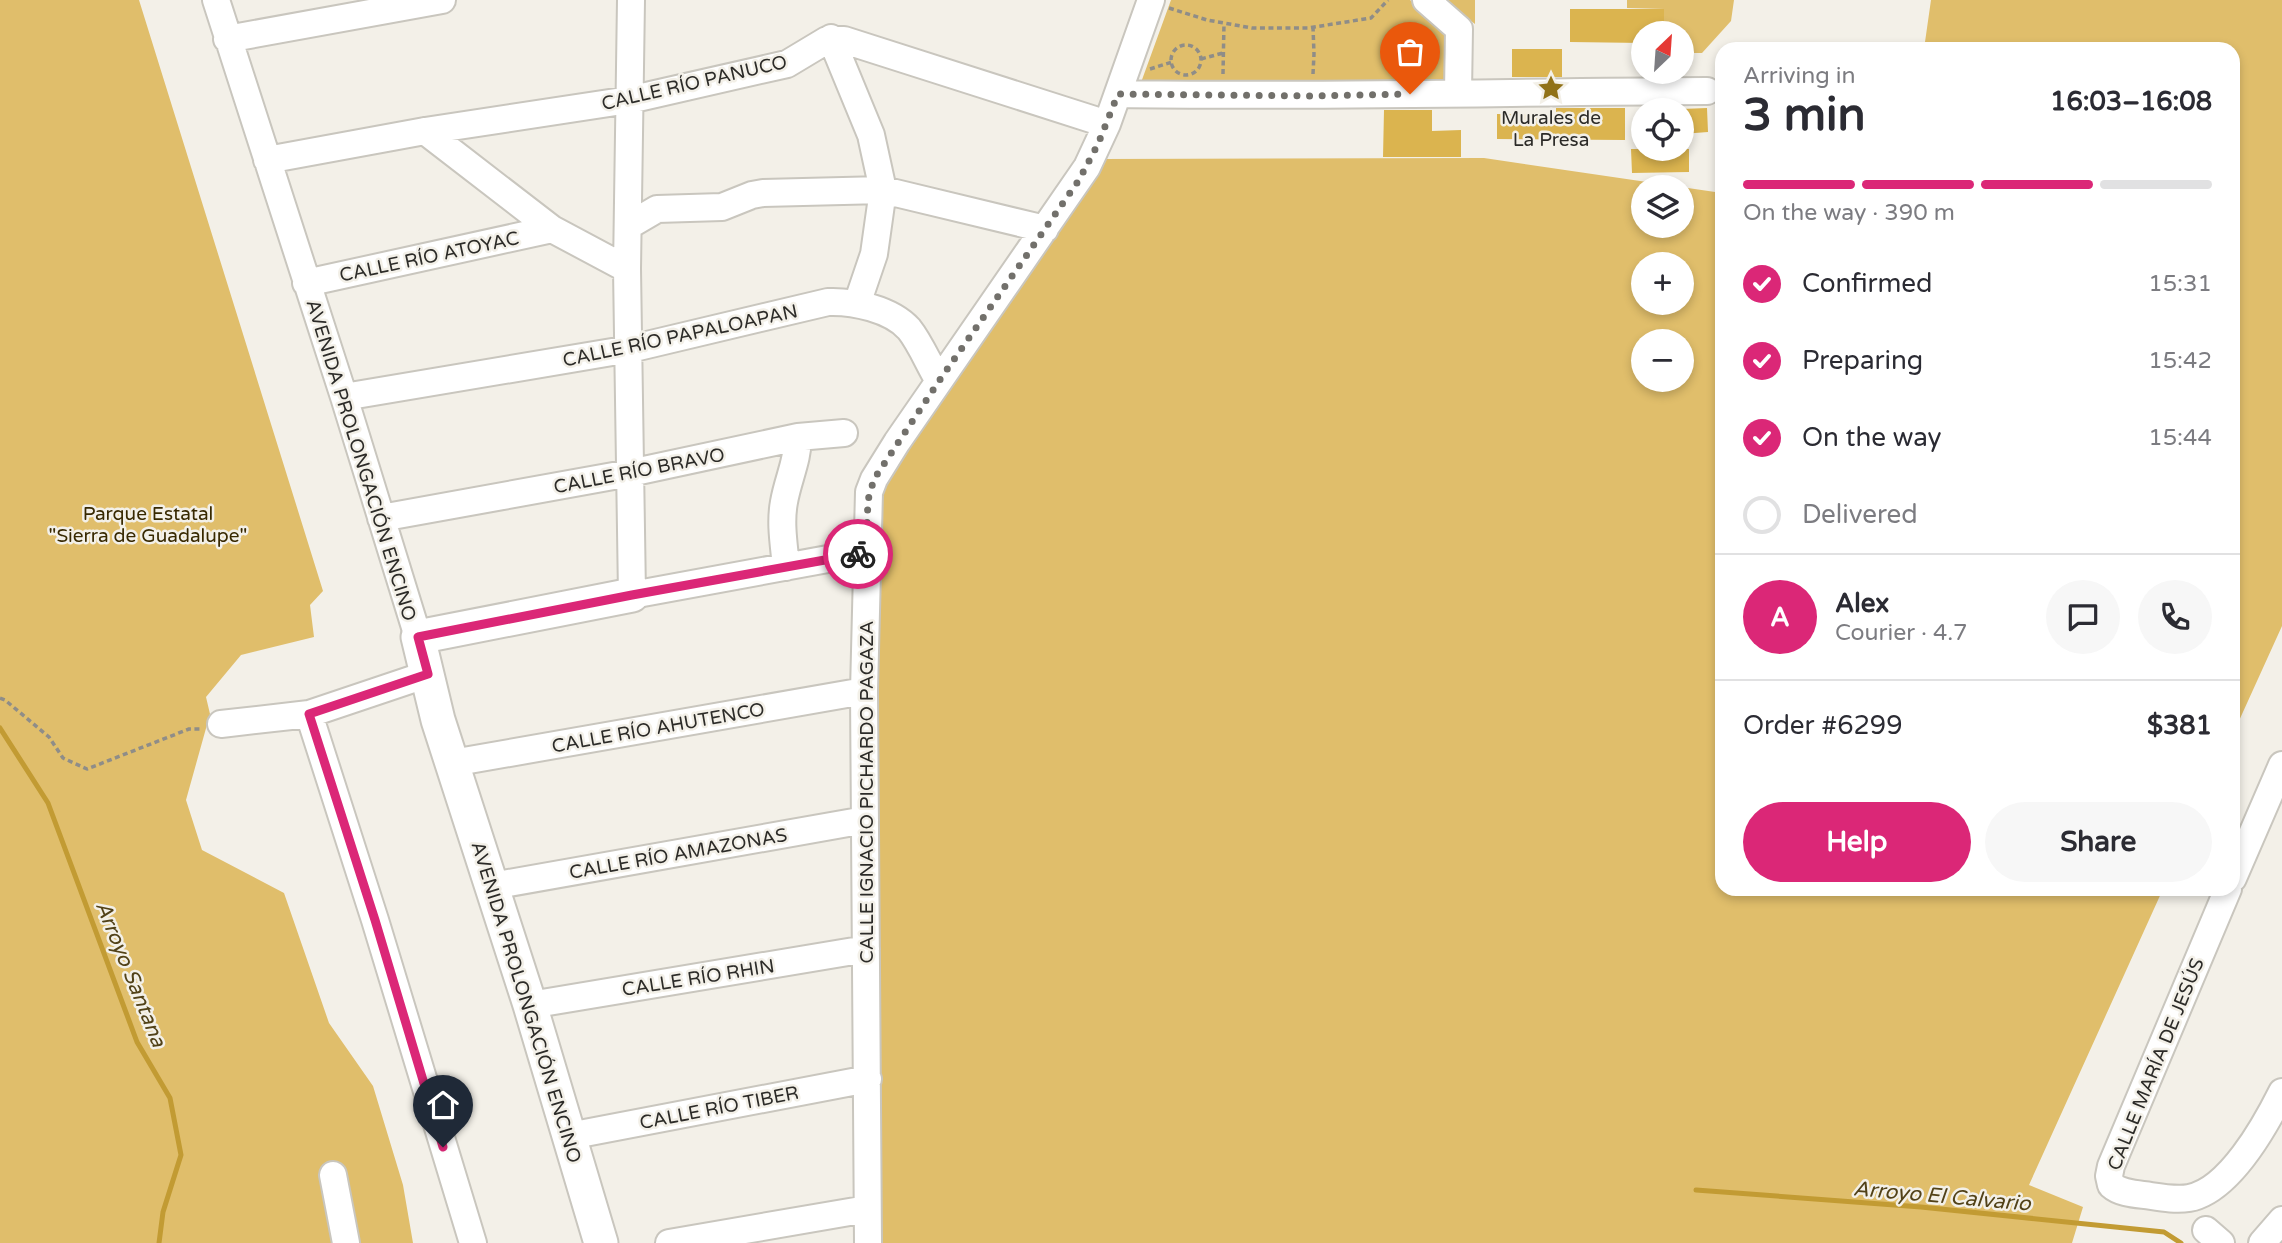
<!DOCTYPE html>
<meta charset="utf-8">
<style>
:root{--surface:#fff;--page:#f7f7f7;--text:#2b2b33;--muted:#7c7c81;--line:#e1e1e2;--accent:#db2777}
body{margin:0;font-family:"Varela Round",sans-serif;background:var(--page);color:var(--text);height:100vh;display:flex;flex-direction:column;font-size:26px;white-space:nowrap}
*{box-sizing:border-box;margin:0}
p{font-size:23px;color:var(--muted)}
.icon{flex:none;width:38px;height:38px;fill:none;stroke:currentColor;stroke-width:2;stroke-linecap:round;stroke-linejoin:round}
.map{position:relative;flex:1;overflow:hidden}
.side{position:absolute;left:1715px;top:42px;width:525px;height:854px;display:flex;flex-direction:column;background:var(--surface);border-radius:21px;box-shadow:0 4px 10px #0003}
.side>*{flex:none}
.needle{width:46px;rotate:25deg}
.buttons{position:absolute;left:1631px;top:21px;display:grid;gap:14px}
.buttons a{display:grid;place-items:center;width:63px;height:63px;border-radius:50%;background:var(--surface);box-shadow:0 4px 10px #0003;font-size:35px}
.pin{position:absolute;display:grid;place-items:center;width:60px;height:60px;color:#fff;margin:-72px -30px;border-radius:50% 50% 50% 0;rotate:-45deg;box-shadow:0 0 7px #0007}
.pin .icon{rotate:45deg}
.courier{position:absolute;display:grid;place-items:center;width:70px;height:70px;margin:-35px;border:5px solid #db2777;border-radius:50%;background:#fff;color:#222;box-shadow:0 2px 9px #0007}
.head em{font-style:normal;font-weight:700}
.head div{display:flex;flex-direction:column-reverse}
.head{display:flex;align-items:center;justify-content:space-between;height:119px;padding:0 28px}
h1{font-size:46px;font-weight:700;line-height:52px}
.bar{display:grid;grid-template-columns:repeat(4,1fr);gap:10px 7px;align-content:center;height:84px;padding:0 28px}
.bar i{height:9px;border-radius:5px;background:var(--line)}
.bar .on{background:var(--accent)}
.bar p{grid-column:span 4}
.line{display:flex;align-items:center;gap:18px;padding:0 28px;border-top:2px solid var(--line)}
.line div{flex:1}
.round{display:grid;place-items:center;flex:none;width:74px;height:74px;border-radius:37px;background:var(--page)}
ol{padding:0 28px;list-style:none}
li{display:flex;align-items:center;gap:21px;height:77px}
li p{margin-inline-start:auto}
li .icon{padding:7px;border-radius:50%;background:var(--accent);color:#fff;stroke-width:4}
li:last-child{color:var(--muted)}
li i{width:38px;height:38px;border:4px solid var(--line);border-radius:50%}
.action{display:flex;gap:14px;margin-top:auto;padding:14px 28px}
.action a{flex:1;height:80px;border-radius:42px;background:var(--accent);color:#fff;font-size:28px;font-weight:700;line-height:80px;text-align:center}
.action a+a{background:var(--page);color:var(--text)}
.map>svg:first-child{display:block}
.green{fill:#e0be6b;fill-rule:evenodd}
.lines{fill:none;stroke-linecap:round;stroke-linejoin:round}
.stream{stroke:#c29b33;stroke-width:5}
.building{fill:#dbb44f}
.minor-casing{stroke:#c9c6be;stroke-width:30}
.major-casing{stroke:#c9c6be;stroke-width:37}
.path{stroke:#8f8d88;stroke-width:3.5;stroke-dasharray:5 3.5;stroke-linecap:butt}
.minor{stroke:#fff;stroke-width:26}
.major{stroke:#fff;stroke-width:33}
.done{stroke:#72706b;stroke-width:7;stroke-dasharray:0 12.6}
.route{stroke:#db2777;stroke-width:9}
.labels{text-anchor:middle;stroke-width:5;stroke-linejoin:round;paint-order:stroke}
.street-label{font-size:19px;fill:#2c2b28;stroke:#f3f0e8}
.poi-label{font-size:19px;fill:#2c2b28;stroke:#f3f0e8}
.park-label{font-size:19px;fill:#382900;stroke:#f3f0e8}
.water-label{font-size:21px;font-style:italic;fill:#524218;stroke:#f3f0e8}
</style>
<div class="map">
<svg width="2282" height="1243" viewBox="0 0 2282 1243">
<rect width="100%" height="100%" fill="#f3f0e8"/>
<path class="green" d="M0,0H139L323,591L310,605L314,637L241,655L206,697L210,714L186,800L202,850L284,893L329,1023L373,1086L403,1185L413,1243H0Z
M1171,0H1410L1451,34V92L1139,88Z
M1444,0H1475V24Z
M1627,0H1734L1731,21L1702,53H1682V33H1664V9L1627,8Z
M1931,0H2282V626L2233,734V49H1924Z
M1484,158L1722,193V889H2163L2029,1185L2083,1207L2072,1243H881L877,495L1103,159ZM1643,187H1682V226H1643ZM1643,264H1682V303H1643ZM1643,341H1682V380H1643Z"/>
<g class="lines">
<path class="stream" d="M0,728L48,803L137,1042L170,1098L181,1155L163,1212L159,1243
M1696,1190L1921,1207L2164,1232L2181,1243"/>
</g>
<path class="building" d="M1570,9H1664V33H1643V43L1570,42Z
M1512,49H1562V77H1512Z
M1556,108H1625V140L1497,139V114L1556,115Z
M1707,108L1708,132L1682,134V109Z
M1384,110H1432V131L1461,130V157H1383Z
M1631,149H1689V172L1632,173Z"/>
<g class="lines">
<g class="minor-casing">
<path id="minor" d="M216,0L344,397L418,637
M631,0L627,269L632,595L866,552
M1426,0L1459,29L1458,92
M831,38L871,135L883,190L874,254L857,304
M227,39L442,0
M1118,94C1315,97 1511,92 1707,91
M425,131L552,229L627,269
M267,160L425,131L629,100L787,64L827,40H844L1107,124
M628,226L657,209L722,207L752,195L763,193L883,190L1045,229
M306,283L552,229
M344,397L630,349L828,302C853,301 891,309 909,329C921,344 929,365 939,381
M381,518L630,473L798,437L844,433
M786,567C784,545 780,523 784,502C788,479 798,460 798,437
M309,714L375,920L473,1243
M221,724L309,714L428,674
M452,763L864,691
M2233,878L2282,765
M492,886L865,820
M2228,889L2111,1166L2109,1176L2111,1185C2121,1194 2138,1194 2151,1196C2164,1198 2177,1200 2189,1198C2229,1191 2265,1126 2282,1092
M530,1005L866,949
M569,1136L868,1079
M333,1175L346,1243
M2206,1230L2221,1243
M669,1243L867,1209
M868,1243L864,691L869,492L874,479L897,442L1087,167L1107,124L1151,0
M2262,1243L2282,1220"/>
</g>
<g class="major-casing">
<path id="major" d="M601,1243L530,1005L438,720L418,637L632,595"/>
</g>
<path class="path" d="M1169,8L1207,20L1252,28H1308L1371,18L1388,0
M1171 60a15 15 0 1 1 30 0a15 15 0 1 1-30 0Z
M1201,59L1223,53
M1150,69L1172,62
M1223,74L1224,23
M1313,74L1314,54L1313,27
M0,698L5,700L49,737L63,758L87,769L189,729H201"/>
<use href="#minor" class="minor"/>
<use href="#major" class="major"/>
</g>
<g class="lines">
<path class="done" d="M858,554L866,552L868,500L874,479L939,381L1079,180L1098,144L1118,94L1314,96L1410,94"/>
<path class="route" d="M443,1147L375,920L309,714L428,674L418,637L632,595L858,554"/>
</g>
<defs>
<g id="sight-bare" transform="scale(2.1)"><path d="M0-6L1.8-2.2L6-1.7L2.9 1.2L3.7 5.4L0 3.3L-3.7 5.4L-2.9 1.2L-6-1.7L-1.8-2.2Z" fill="#917218" stroke="#f3f0e8" stroke-width="2.5" paint-order="stroke"/></g>
</defs>
<g fill-rule="evenodd">
<use href="#sight-bare" x="1551" y="88"/>
</g>
<g class="labels">
<g class="street-label">
<text transform="translate(694 82) rotate(-13)" y="7">CALLE RÍO PANUCO</text>
<text transform="translate(429 256) rotate(-12)" y="7">CALLE RÍO ATOYAC</text>
<text transform="translate(680 335) rotate(-12)" y="7">CALLE RÍO PAPALOAPAN</text>
<text transform="translate(362 460) rotate(73)" y="7">AVENIDA PROLONGACIÓN ENCINO</text>
<text transform="translate(639 470) rotate(-11)" y="7">CALLE RÍO BRAVO</text>
<text transform="translate(658 727) rotate(-10)" y="7">CALLE RÍO AHUTENCO</text>
<text transform="translate(866 792) rotate(-90)" y="7">CALLE IGNACIO PICHARDO PAGAZA</text>
<text transform="translate(678 853) rotate(-10)" y="7">CALLE RÍO AMAZONAS</text>
<text transform="translate(698 977) rotate(-9)" y="7">CALLE RÍO RHIN</text>
<text transform="translate(527 1002) rotate(73)" y="7">AVENIDA PROLONGACIÓN ENCINO</text>
<text transform="translate(2155 1064) rotate(-68)" y="7">CALLE MARÍA DE JESÚS</text>
<text transform="translate(719 1107) rotate(-11)" y="7">CALLE RÍO TIBER</text>
</g>
<g class="poi-label">
<text x="1551" y="124">Murales de<tspan x="1551" dy="22">La Presa</tspan></text>
</g>
<g class="park-label">
<text x="148" y="520">Parque Estatal<tspan x="148" dy="22">"Sierra de Guadalupe"</tspan></text>
</g>
<g class="water-label">
<text transform="translate(131 974) rotate(68)" y="7">Arroyo Santana</text>
<text transform="translate(1942 1196) rotate(5)" y="7">Arroyo El Calvario</text>
</g>
</g>
</svg>
<div class="buttons">
<a><svg class="needle" viewBox="-14 -14 28 28"><path d="M0-13l5 13h-10z" fill="#e53935"/><path d="M0 13l5-13h-10z" fill="#7c7c81"/></svg></a>
<a><svg class="icon" aria-label="locate" viewBox="0 0 24 24"><circle cx="12" cy="12" r="6"/><path d="M12 2v4M12 18v4M2 12h4M18 12h4"/></svg></a>
<a><svg class="icon" aria-label="layers" viewBox="0 0 24 24"><path d="M12 4l9 5-9 5-9-5zM3 14l9 5 9-5"/></svg></a>
<a>+</a>
<a>−</a>
</div>
<div class="pin" style="left:1410px;top:94px;background:#ea580c"><svg class="icon" aria-label="bag" viewBox="0 0 24 24"><path d="M5 8h14l-1 12H6zM9 8a3 3 0 0 1 6 0"/></svg></div>
<div class="pin" style="left:443px;top:1147px;background:#1f2937"><svg class="icon" aria-label="home" viewBox="0 0 24 24"><path d="M3 11l9-7 9 7M6 9v11h12V9"/></svg></div>
<div class="courier" style="left:858px;top:554px"><svg class="icon" aria-label="bike" viewBox="0 0 24 24"><circle cx="6" cy="16" r="4"/><circle cx="18" cy="16" r="4"/><path d="M6 16l4-8h5l3 8M10 8l3 8H6M13 5h3"/></svg></div>
<section class="side">
<div class="head"><div><h1>3 min</h1><p>Arriving in</p></div><em>16:03–16:08</em></div>
<div class="bar"><i class="on"></i><i class="on"></i><i class="on"></i><i></i><p>On the way · 390 m</p></div>
<ol>
<li><svg class="icon" aria-label="check" viewBox="0 0 24 24"><path d="M5 12l5 5 9-10"/></svg>Confirmed<p>15:31</p></li>
<li><svg class="icon" aria-label="check" viewBox="0 0 24 24"><path d="M5 12l5 5 9-10"/></svg>Preparing<p>15:42</p></li>
<li><svg class="icon" aria-label="check" viewBox="0 0 24 24"><path d="M5 12l5 5 9-10"/></svg>On the way<p>15:44</p></li>
<li><i></i>Delivered</li>
</ol>
<div class="line" style="height:126px"><b class="round" style="background:var(--accent);color:#fff">A</b><div><b>Alex</b><p>Courier · 4.7</p></div><a class="round"><svg class="icon" aria-label="chat" viewBox="0 0 24 24"><path d="M4 5h16v11H9l-5 4z"/></svg></a><a class="round"><svg class="icon" aria-label="phone" viewBox="0 0 24 24"><path d="M5 4h4l2 5-3 2q2 4 5 5l2-3 5 2v4C11 20 4 13 5 4z"/></svg></a></div>
<div class="line" style="height:91px"><div>Order #6299</div><b>$381</b></div>
<div class="action"><a>Help</a><a>Share</a></div>
</section>
</div>
